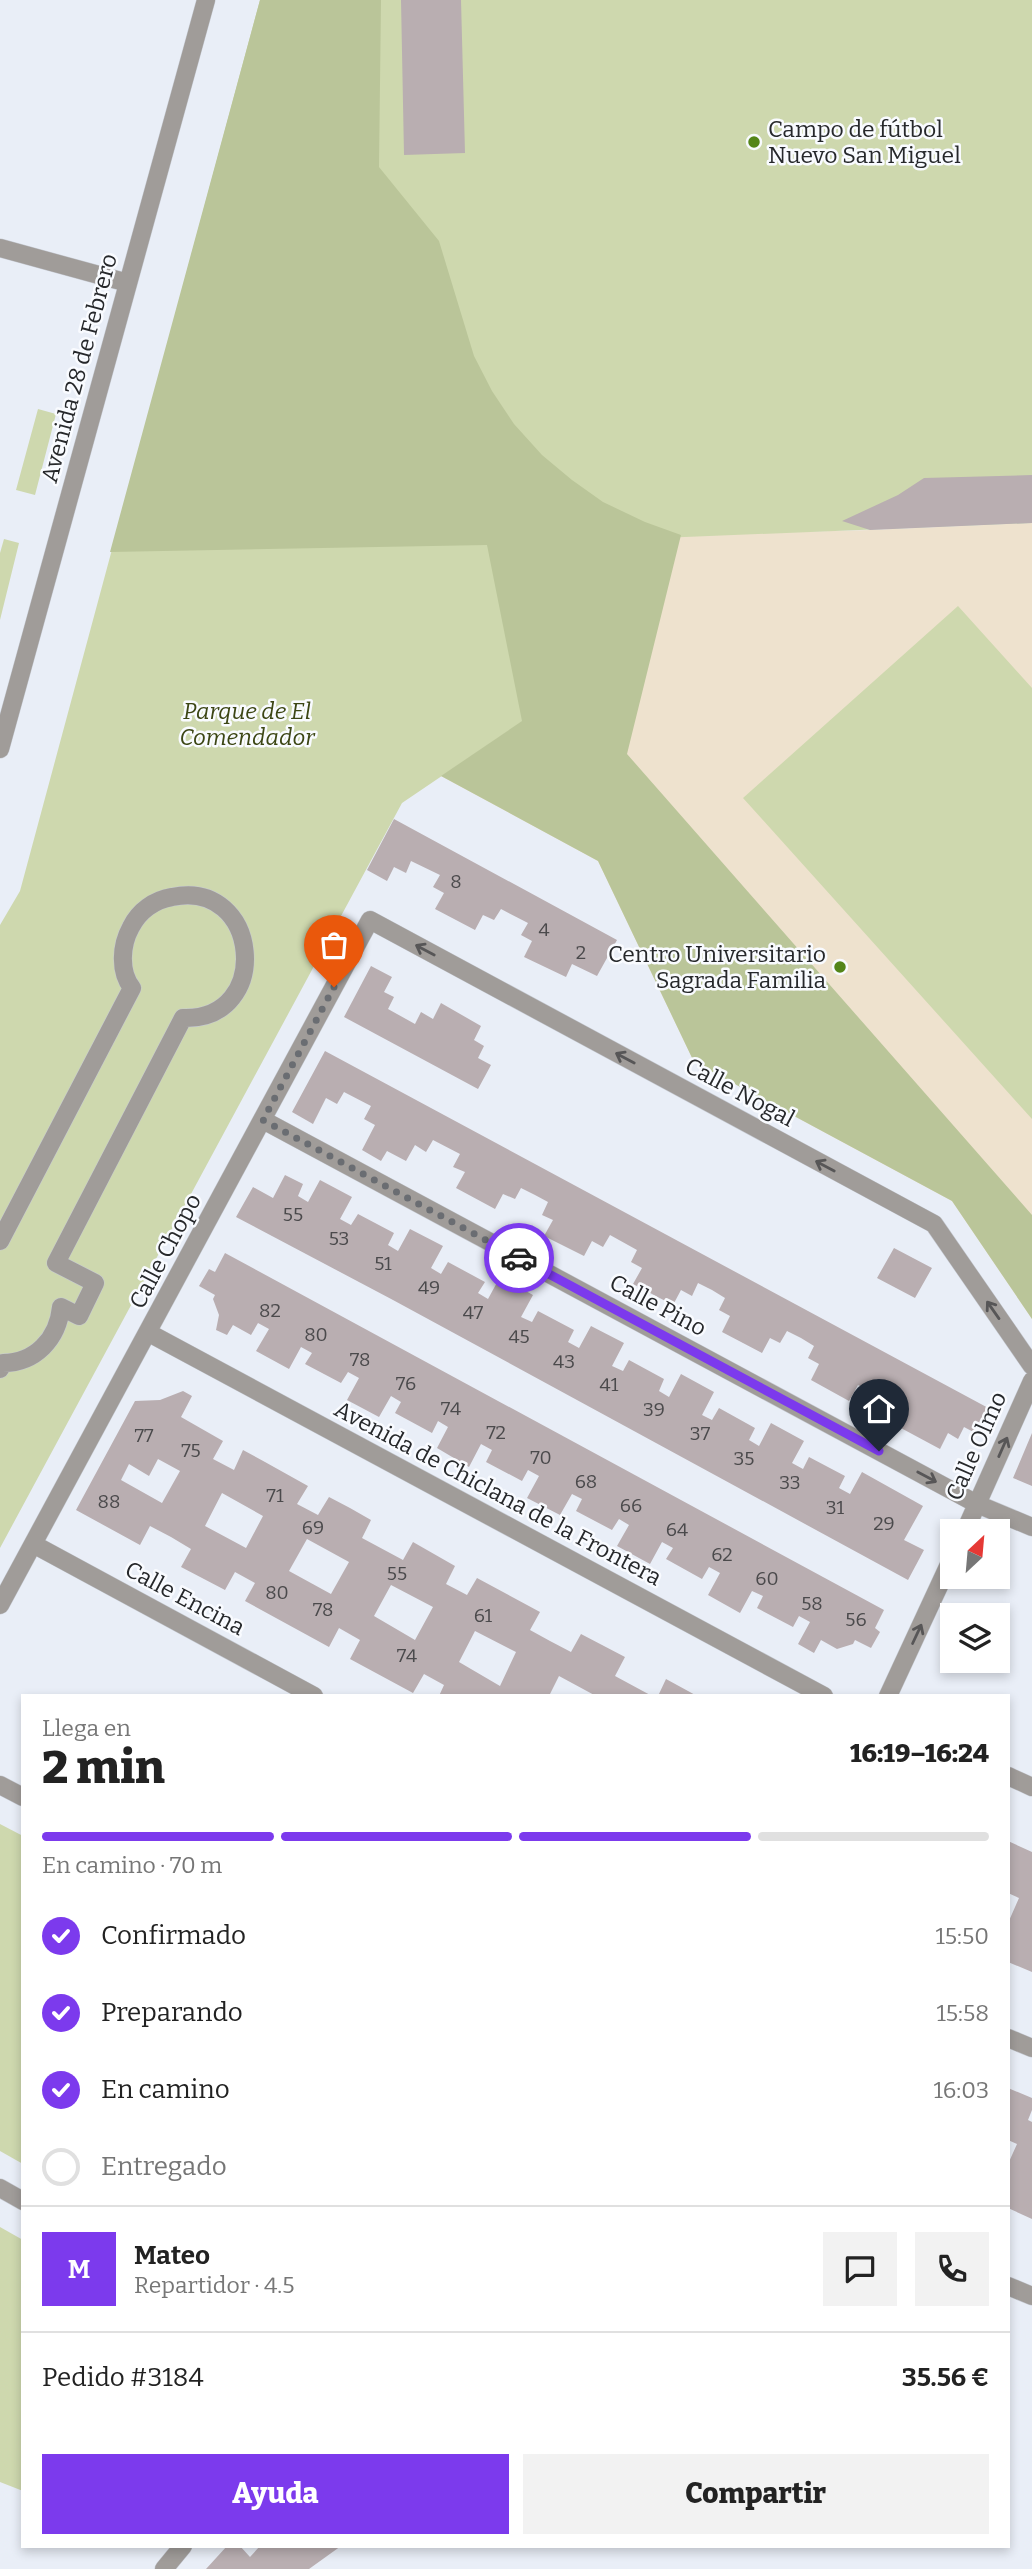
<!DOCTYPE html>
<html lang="es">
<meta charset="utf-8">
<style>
:root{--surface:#fff;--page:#f2f2f2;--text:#222;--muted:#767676;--line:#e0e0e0;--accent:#7c3aed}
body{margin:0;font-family:Bitter,serif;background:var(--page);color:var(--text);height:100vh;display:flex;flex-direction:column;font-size:26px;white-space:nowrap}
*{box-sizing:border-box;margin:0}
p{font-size:23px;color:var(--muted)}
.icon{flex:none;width:38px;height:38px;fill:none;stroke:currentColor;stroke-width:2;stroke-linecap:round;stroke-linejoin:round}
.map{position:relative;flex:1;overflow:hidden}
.panel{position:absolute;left:21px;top:1694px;width:989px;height:854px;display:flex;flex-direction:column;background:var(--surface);border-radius:0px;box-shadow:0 4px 10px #0003}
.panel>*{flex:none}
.needle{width:46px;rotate:26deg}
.fabs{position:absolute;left:940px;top:1519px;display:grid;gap:14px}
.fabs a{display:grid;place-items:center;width:70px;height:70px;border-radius:0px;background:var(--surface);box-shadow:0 4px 10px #0003;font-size:35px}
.pin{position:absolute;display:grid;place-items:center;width:60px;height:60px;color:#fff;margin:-72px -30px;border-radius:50% 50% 50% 0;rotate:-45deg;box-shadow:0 0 7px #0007}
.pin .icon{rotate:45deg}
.courier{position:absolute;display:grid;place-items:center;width:70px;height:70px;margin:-35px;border:5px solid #7c3aed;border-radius:50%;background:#fff;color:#222;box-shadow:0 2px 9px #0007}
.summary em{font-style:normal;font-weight:800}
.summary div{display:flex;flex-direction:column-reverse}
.summary{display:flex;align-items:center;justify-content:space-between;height:119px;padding:0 21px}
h1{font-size:46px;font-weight:800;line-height:52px}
.bar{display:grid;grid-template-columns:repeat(4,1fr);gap:10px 7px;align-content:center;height:84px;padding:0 21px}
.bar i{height:9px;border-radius:5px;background:var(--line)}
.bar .on{background:var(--accent)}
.bar p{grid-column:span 4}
.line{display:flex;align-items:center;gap:18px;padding:0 21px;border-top:2px solid var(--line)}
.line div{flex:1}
.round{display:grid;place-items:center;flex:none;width:74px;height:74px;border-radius:0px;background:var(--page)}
ol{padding:0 21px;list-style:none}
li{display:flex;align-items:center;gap:21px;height:77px}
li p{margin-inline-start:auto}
li .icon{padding:7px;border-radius:50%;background:var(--accent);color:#fff;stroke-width:4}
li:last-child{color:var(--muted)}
li i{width:38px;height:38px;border:4px solid var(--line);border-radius:50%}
.button{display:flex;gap:14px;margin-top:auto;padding:14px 21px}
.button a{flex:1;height:80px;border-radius:0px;background:var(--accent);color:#fff;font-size:28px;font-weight:800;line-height:80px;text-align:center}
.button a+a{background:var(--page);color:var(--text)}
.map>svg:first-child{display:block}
.education{fill:#eee2ce}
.green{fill:#ced8ae}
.forest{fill:#bac599}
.building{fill:#b9aeb1;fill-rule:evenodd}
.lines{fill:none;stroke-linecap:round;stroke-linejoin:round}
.minor-casing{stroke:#c6cad2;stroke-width:19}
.minor{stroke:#a09c99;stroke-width:18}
.oneway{stroke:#575657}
.done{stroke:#6a6d72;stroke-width:7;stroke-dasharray:0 12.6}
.route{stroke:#7c3aed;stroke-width:9}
.poi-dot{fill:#548519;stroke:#f9fbff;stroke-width:2.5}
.labels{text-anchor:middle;stroke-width:5;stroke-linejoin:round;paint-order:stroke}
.number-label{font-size:19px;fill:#4b4a4c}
.poi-label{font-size:23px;fill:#26282b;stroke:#f9fbff;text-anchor:start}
.street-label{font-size:23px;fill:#26282b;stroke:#f9fbff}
.park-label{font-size:23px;font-style:italic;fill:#3c4614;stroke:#f9fbff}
</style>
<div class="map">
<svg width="1032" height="2569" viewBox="0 0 1032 2569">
<rect width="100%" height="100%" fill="#e9eef7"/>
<path class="education" d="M1032,523V1319L952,1201L694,1062L598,861L441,776L681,535L870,530Z"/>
<path class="green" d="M260,0H1032V523L488,545L523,721L402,803L0,1548V925L20,891Z
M38,409L56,414L35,495L16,490Z
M4,539L19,543L0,620V553Z
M958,606L1032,688V1119L743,798Z
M0,1824L23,1836V2164L0,2151Z
M0,2227L23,2240V2491L0,2482Z"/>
<path class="forest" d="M260,0H381L379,167L439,241L474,356L492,391L514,424L542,455L572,480L603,502L645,522L681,535L627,754L1032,1215V1319L952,1201L694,1062L598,861L441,776L522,721L487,545L110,552Z"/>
<path class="building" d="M401,0H461L465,153L404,155Z
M1032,475V523L870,530L842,521L898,495L924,478Z
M394,819L617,940L597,976L572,964L566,977L524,957L532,941L521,935L528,923L501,909L494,920L483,915L475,930L435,909L444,893L433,887L440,875L411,861L406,873L394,867L387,881L367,870Z
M371,966L392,977L384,992L394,997L388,1009L415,1024L421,1012L433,1019L441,1003L481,1026L474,1040L484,1046L478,1058L491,1065L478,1089L344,1017Z
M325,1051L992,1410L979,1435L964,1427L958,1439L948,1433L940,1449L899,1427L908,1412L897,1406L903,1394L876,1379L869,1391L858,1385L849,1401L811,1380L819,1364L808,1358L814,1346L801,1338L787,1331L780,1343L770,1338L762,1353L722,1332L730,1316L719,1310L725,1298L712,1290L698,1283L692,1296L681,1290L673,1305L633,1284L642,1268L631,1262L637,1250L610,1235L603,1247L592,1241L584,1256L544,1236L553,1220L542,1215L548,1202L535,1195L521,1188L515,1199L503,1194L495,1209L456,1188L465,1172L453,1167L460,1154L433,1140L426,1152L415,1145L406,1161L387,1151L381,1161L362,1150L375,1125L364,1119L371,1106L344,1092L337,1104L326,1098L313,1124L292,1112Z
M285,1175L303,1184L298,1196L308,1202L320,1180L352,1197L340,1219L351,1225L358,1214L394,1233L388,1245L398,1251L410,1229L443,1246L431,1268L441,1274L448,1262L485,1282L478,1293L488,1299L500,1277L533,1295L521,1317L532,1322L538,1311L574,1330L568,1342L579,1348L591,1326L624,1343L612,1366L623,1371L629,1360L664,1379L659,1391L669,1397L681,1374L714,1392L702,1415L712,1420L719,1408L755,1428L749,1440L759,1446L771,1423L804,1441L792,1463L803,1469L809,1457L845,1476L839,1488L850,1494L862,1472L923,1506L904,1540L924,1550L908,1580L393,1300L236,1217L253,1187L273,1198Z
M894,1248L932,1268L915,1298L877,1278Z
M225,1253L884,1610L875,1628L880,1632L871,1648L855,1640L853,1644L837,1649L821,1640L814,1653L798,1644L810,1622L799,1616L793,1627L757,1608L763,1596L752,1591L740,1613L708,1595L720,1573L709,1567L702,1579L666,1559L673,1548L662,1542L650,1564L617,1546L629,1525L619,1519L612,1530L576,1511L582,1499L572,1494L560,1515L527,1498L539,1476L528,1470L522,1481L486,1462L492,1450L481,1444L469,1467L437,1448L448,1427L438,1421L432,1433L395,1413L401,1402L391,1396L379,1417L347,1400L359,1378L348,1372L341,1383L305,1364L312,1353L301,1347L289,1369L256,1351L269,1329L258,1323L251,1335L233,1325L227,1335L216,1330L219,1315L213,1299L215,1295L199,1286L209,1269L215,1272Z
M183,1391L192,1396L181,1417L223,1441L213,1459L234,1470L243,1450L265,1462L308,1486L297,1504L318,1515L329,1497L350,1508L371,1520L362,1538L403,1560L413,1542L455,1566L446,1584L467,1595L477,1578L540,1612L530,1630L550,1641L571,1652L581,1634L625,1657L615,1676L652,1696H596L559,1676L549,1696H439L444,1685L424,1674L413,1693L350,1659L360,1640L339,1628L329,1647L245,1601L255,1583L235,1572L225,1590L181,1567L191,1549L171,1537L150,1526L140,1545L76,1510L135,1401L160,1400ZM158,1459L180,1471L162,1503L121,1480L129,1464L149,1476ZM222,1493L263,1516L246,1548L205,1526ZM307,1539L349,1562L331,1594L289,1571ZM391,1585L433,1607L415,1640L374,1616ZM475,1631L516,1652L500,1686L459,1662Z
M1032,1433V1486L1013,1478Z
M666,1679L688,1691L697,1696H658Z
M1008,1841L1032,1852V1972L1008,1962V1923L1019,1898L1008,1893Z
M1008,2088L1032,2098V2110L1028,2120L1032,2122V2219L1008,2208V2164L1017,2144L1008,2140Z
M227,2546H240L250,2557L260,2546H341L309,2569H206Z"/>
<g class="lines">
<g class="minor-casing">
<path id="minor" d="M0,248L128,283
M0,749L206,0
M263,1120L977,1504L1032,1527
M0,1241L132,988C119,971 121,945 131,927C139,911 154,900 172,897C260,878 274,1021 183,1018L56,1263L95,1283L79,1316L61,1307C58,1339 35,1363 3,1363L0,1369
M149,1333L824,1696
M965,1531L1032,1381
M33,1544L314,1696
M0,1605L370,920L934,1224L1032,1366
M888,1696L952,1558
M1008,1776L1032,1787
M0,1785L23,1797
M1008,2038L1032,2048
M0,2188L23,2201
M1008,2286L1032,2296
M164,2569L183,2546"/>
</g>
<use href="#minor" class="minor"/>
</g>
<defs><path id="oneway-shaft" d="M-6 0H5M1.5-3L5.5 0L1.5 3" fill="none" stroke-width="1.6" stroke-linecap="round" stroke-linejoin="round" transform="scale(1.75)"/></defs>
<g class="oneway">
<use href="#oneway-shaft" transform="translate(425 950) rotate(-152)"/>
<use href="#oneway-shaft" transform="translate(625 1058) rotate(-152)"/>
<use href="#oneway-shaft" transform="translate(825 1166) rotate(-152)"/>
<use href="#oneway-shaft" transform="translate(993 1310) rotate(-125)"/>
<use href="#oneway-shaft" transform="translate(1003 1447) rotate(-66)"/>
<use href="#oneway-shaft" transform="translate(927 1477) rotate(28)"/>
<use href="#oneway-shaft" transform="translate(917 1634) rotate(-65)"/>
</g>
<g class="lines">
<path class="done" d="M334,987L263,1120L519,1258"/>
<path class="route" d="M519,1258L879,1451"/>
</g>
<g class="poi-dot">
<circle cx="754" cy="142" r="7"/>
<circle cx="840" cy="967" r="7"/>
</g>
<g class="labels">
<g class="number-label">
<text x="456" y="888">8</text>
<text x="544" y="936">4</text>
<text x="581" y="959">2</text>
<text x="293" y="1221">55</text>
<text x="339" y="1245">53</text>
<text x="383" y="1270">51</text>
<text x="429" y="1294">49</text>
<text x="270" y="1317">82</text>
<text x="473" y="1319">47</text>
<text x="316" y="1341">80</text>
<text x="519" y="1343">45</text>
<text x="360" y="1366">78</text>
<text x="564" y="1368">43</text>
<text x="406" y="1390">76</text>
<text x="609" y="1391">41</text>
<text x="451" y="1415">74</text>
<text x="654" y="1416">39</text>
<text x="496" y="1439">72</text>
<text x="700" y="1440">37</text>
<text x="144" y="1442">77</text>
<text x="191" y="1457">75</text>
<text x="541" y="1464">70</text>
<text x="744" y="1465">35</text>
<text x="586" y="1488">68</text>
<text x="790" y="1489">33</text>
<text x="275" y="1502">71</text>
<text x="109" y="1508">88</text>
<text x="631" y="1512">66</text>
<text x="835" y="1514">31</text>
<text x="884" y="1530">29</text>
<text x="313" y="1534">69</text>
<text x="677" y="1536">64</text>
<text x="722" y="1561">62</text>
<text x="397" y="1580">55</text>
<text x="767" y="1585">60</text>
<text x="277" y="1599">80</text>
<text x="812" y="1610">58</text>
<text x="323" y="1616">78</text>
<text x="483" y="1622">61</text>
<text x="856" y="1626">56</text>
<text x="407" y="1662">74</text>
</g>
<g class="poi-label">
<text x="768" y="137">Campo de fútbol<tspan x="768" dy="26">Nuevo San Miguel</tspan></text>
<text x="826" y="962" text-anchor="end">Centro Universitario<tspan x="826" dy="26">Sagrada Familia</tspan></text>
</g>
<g class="street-label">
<text transform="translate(79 368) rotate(-75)" y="8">Avenida 28 de Febrero</text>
<text transform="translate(740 1092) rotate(28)" y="8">Calle Nogal</text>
<text transform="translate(165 1251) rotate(-62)" y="8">Calle Chopo</text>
<text transform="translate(658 1305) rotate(28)" y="8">Calle Pino</text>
<text transform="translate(976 1446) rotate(-66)" y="8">Calle Olmo</text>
<text transform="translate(498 1493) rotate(28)" y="8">Avenida de Chiclana de la Frontera</text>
<text transform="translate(185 1598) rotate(28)" y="8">Calle Encina</text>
</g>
<g class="park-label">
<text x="247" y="719">Parque de El<tspan x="247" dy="26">Comendador</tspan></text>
</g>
</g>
</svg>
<div class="fabs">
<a><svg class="needle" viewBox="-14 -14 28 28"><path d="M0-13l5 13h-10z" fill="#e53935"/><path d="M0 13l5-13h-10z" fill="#767676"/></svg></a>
<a><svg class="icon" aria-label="layers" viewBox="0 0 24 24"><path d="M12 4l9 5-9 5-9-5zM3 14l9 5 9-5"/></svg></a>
</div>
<div class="pin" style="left:334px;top:987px;background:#ea580c"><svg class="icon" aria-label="bag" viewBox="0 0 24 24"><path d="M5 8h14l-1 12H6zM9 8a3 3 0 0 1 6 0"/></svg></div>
<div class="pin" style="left:879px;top:1451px;background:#1f2937"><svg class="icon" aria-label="home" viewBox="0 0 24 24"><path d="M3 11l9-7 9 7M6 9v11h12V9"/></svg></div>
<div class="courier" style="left:519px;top:1258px"><svg class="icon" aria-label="car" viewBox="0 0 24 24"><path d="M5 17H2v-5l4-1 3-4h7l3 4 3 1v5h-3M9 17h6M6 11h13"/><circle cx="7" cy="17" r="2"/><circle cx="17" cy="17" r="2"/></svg></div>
<section class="panel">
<div class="summary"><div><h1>2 min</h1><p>Llega en</p></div><em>16:19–16:24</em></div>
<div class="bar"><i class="on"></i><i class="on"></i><i class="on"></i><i></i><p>En camino · 70 m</p></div>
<ol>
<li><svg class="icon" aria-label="check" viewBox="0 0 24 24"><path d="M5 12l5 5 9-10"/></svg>Confirmado<p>15:50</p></li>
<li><svg class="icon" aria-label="check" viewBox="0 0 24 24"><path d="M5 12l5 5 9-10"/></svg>Preparando<p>15:58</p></li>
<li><svg class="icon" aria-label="check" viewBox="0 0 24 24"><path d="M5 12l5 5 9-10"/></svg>En camino<p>16:03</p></li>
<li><i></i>Entregado</li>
</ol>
<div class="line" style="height:126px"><b class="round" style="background:var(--accent);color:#fff">M</b><div><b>Mateo</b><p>Repartidor · 4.5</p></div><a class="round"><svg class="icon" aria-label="chat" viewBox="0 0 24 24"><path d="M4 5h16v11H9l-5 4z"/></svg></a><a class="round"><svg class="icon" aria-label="phone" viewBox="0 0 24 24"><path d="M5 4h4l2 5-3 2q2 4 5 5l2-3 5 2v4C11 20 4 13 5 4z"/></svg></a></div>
<div class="line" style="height:91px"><div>Pedido #3184</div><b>35.56 €</b></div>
<div class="button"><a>Ayuda</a><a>Compartir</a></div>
</section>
</div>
